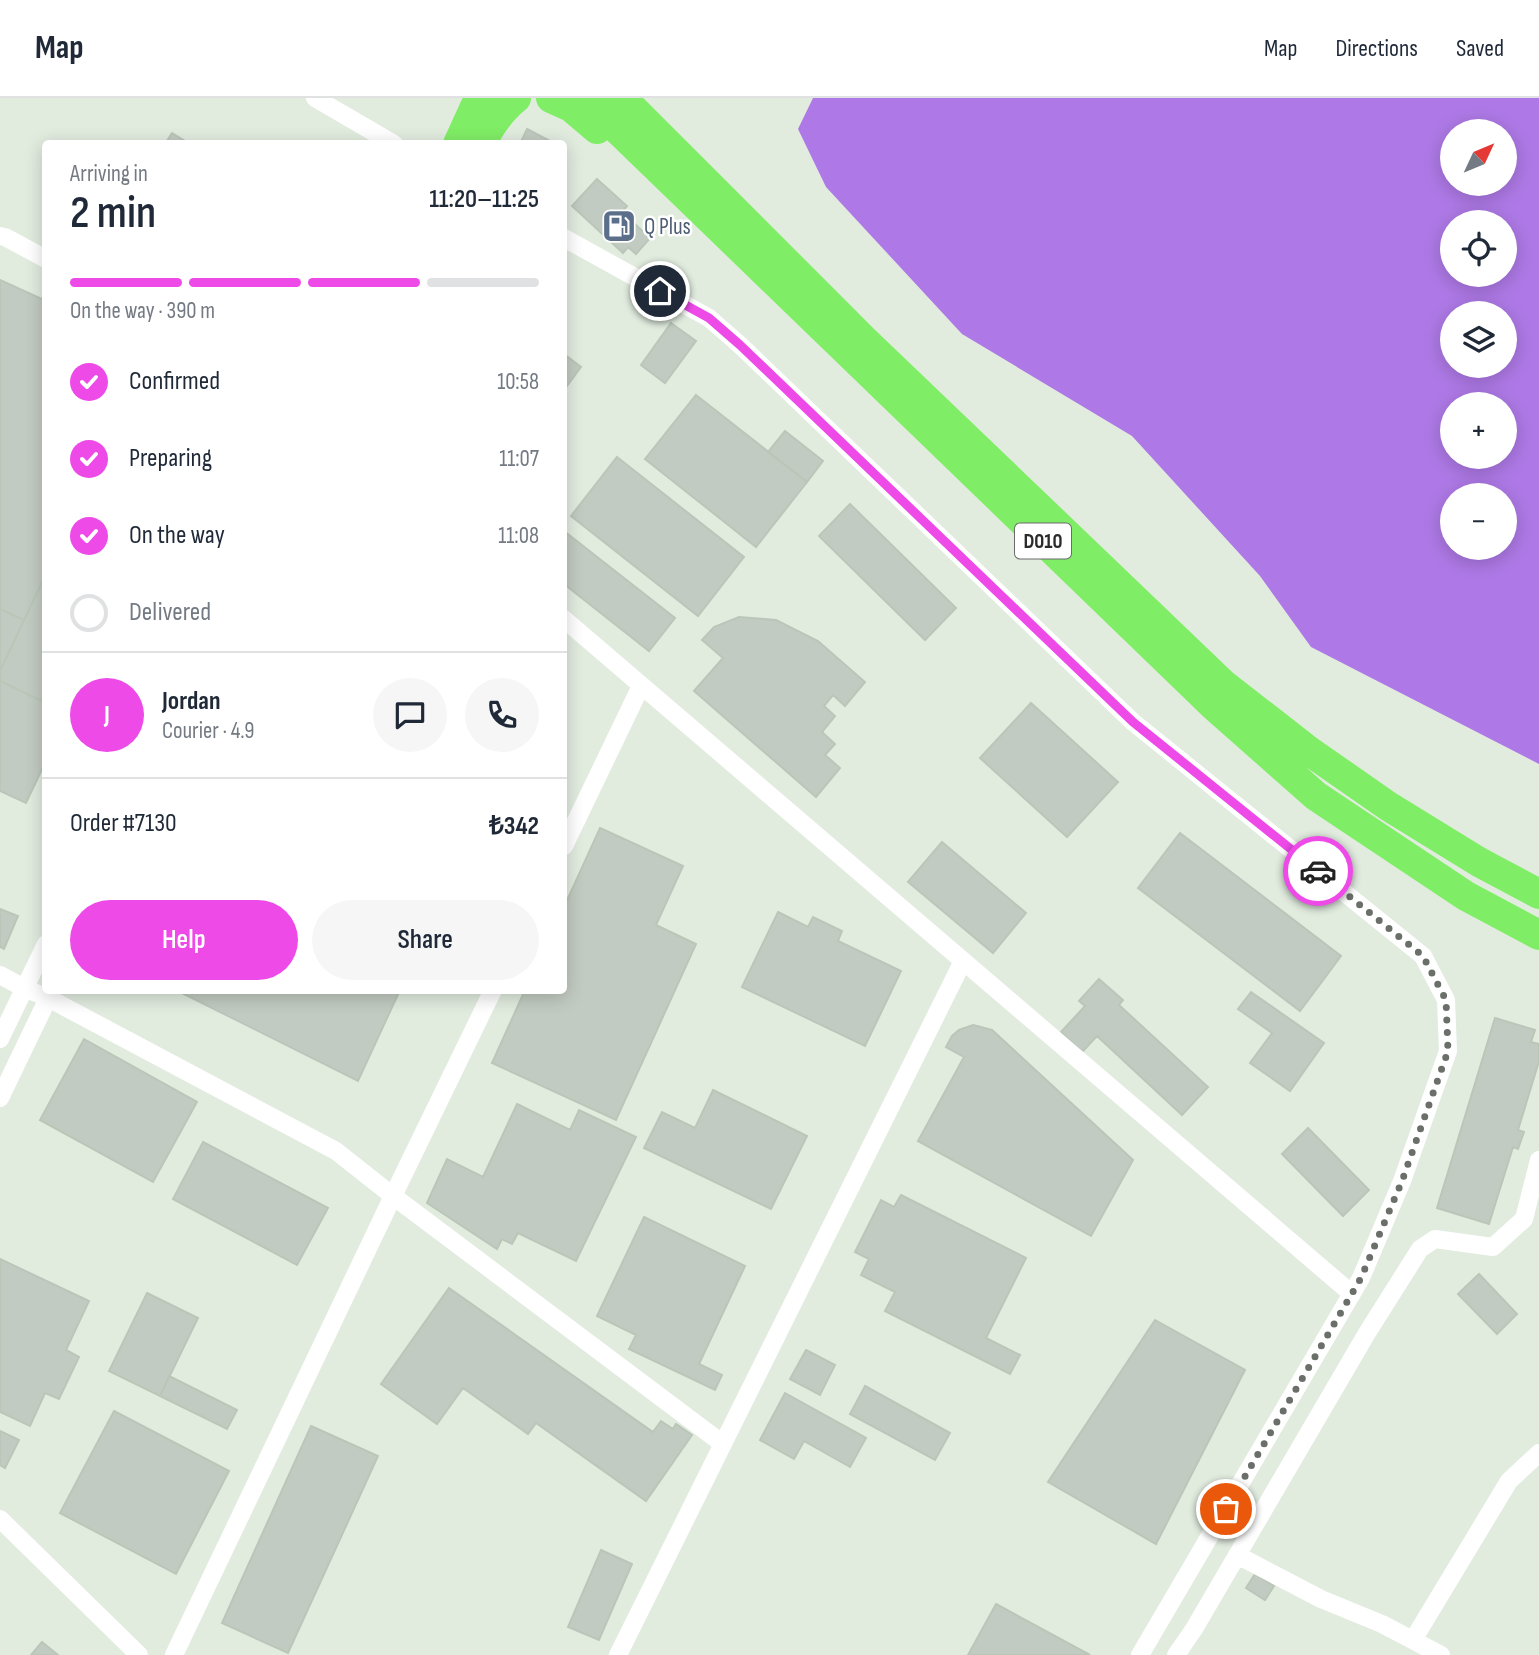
<!DOCTYPE html>
<meta charset="utf-8">
<style>
:root{--surface:#fff;--page:#f6f6f7;--text:#1f2937;--muted:#747a83;--line:#e0e1e3;--accent:#ed4ae8}
body{margin:0;font-family:"Sofia Sans Condensed",sans-serif;background:var(--page);color:var(--text);height:100vh;display:flex;flex-direction:column;font-size:26px;white-space:nowrap}
*{box-sizing:border-box;margin:0}
p{font-size:23px;color:var(--muted)}
.icon{flex:none;width:38px;height:38px;fill:none;stroke:currentColor;stroke-width:2;stroke-linecap:round;stroke-linejoin:round}
.map{position:relative;flex:1;overflow:hidden}
.side{position:absolute;left:42px;top:42px;width:525px;height:854px;display:flex;flex-direction:column;background:var(--surface);border-radius:7px;box-shadow:0 4px 18px #0003}
.side>*{flex:none}
.needle{width:46px;rotate:46deg}
.fabs{position:absolute;left:1440px;top:21px;display:grid;gap:14px}
.fabs a{display:grid;place-items:center;width:77px;height:77px;border-radius:50%;background:var(--surface);box-shadow:0 4px 18px #0003;font-size:35px}
.pin{position:absolute;display:grid;place-items:center;width:60px;height:60px;color:#fff;margin:-30px;border:4px solid #fff;border-radius:50%;box-shadow:0 2px 7px #0007}
.courier{position:absolute;display:grid;place-items:center;width:70px;height:70px;margin:-35px;border:5px solid #ed4ae8;border-radius:50%;background:#fff;color:#222;box-shadow:0 2px 9px #0007}
.head em{font-style:normal;font-weight:600}
.head div{display:flex;flex-direction:column-reverse}
.head{display:flex;align-items:center;justify-content:space-between;height:119px;padding:0 28px}
h1{font-size:46px;font-weight:600;line-height:52px}
.bar{display:grid;grid-template-columns:repeat(4,1fr);gap:10px 7px;align-content:center;height:84px;padding:0 28px}
.bar i{height:9px;border-radius:5px;background:var(--line)}
.bar .on{background:var(--accent)}
.bar p{grid-column:span 4}
.line{display:flex;align-items:center;gap:18px;padding:0 28px;border-top:2px solid var(--line)}
.line div{flex:1}
.round{display:grid;place-items:center;flex:none;width:74px;height:74px;border-radius:37px;background:var(--page)}
ol{padding:0 28px;list-style:none}
li{display:flex;align-items:center;gap:21px;height:77px}
li p{margin-inline-start:auto}
li .icon{padding:7px;border-radius:50%;background:var(--accent);color:#fff;stroke-width:4}
li:last-child{color:var(--muted)}
li i{width:38px;height:38px;border:4px solid var(--line);border-radius:50%}
.action{display:flex;gap:14px;margin-top:auto;padding:14px 28px}
.action a{flex:1;height:80px;border-radius:42px;background:var(--accent);color:#fff;font-size:28px;font-weight:600;line-height:80px;text-align:center}
.action a+a{background:var(--page);color:var(--text)}
header{display:flex;align-items:center;gap:42px;box-sizing:border-box;height:98px;padding:0 35px;background:var(--surface);border-bottom:2px solid var(--line)}
header strong{font-size:33px}
nav{display:flex;gap:38px;margin-inline-start:auto;font-size:24px}
.map>svg:first-child{display:block}
.water{fill:#ae79e6;fill-rule:evenodd}
.building{fill:#c2cbc1;stroke:#bac7b8;stroke-width:2}
.lines{fill:none;stroke-linecap:round;stroke-linejoin:round}
.minor{stroke:#fff;stroke-width:18}
.trunk{stroke:#80ed66;stroke-width:30}
.done{stroke:#6b6f6a;stroke-width:7;stroke-dasharray:0 12.6}
.route{stroke:#ed4ae8;stroke-width:9}
.labels{text-anchor:middle;stroke-width:5;stroke-linejoin:round;paint-order:stroke}
.shield{fill:#fff;stroke:#6b6b6b;stroke-width:2}
.shield-label{font-size:21px;font-weight:bold;fill:#2b2b2b}
.service-label{font-size:23px;fill:#4e5e75;stroke:#fff;text-anchor:start}
</style>
<header>
<strong>Map</strong>
<nav><a>Map</a><a>Directions</a><a>Saved</a></nav>
</header>
<div class="map">
<svg width="1539" height="1557" viewBox="0 0 1539 1557">
<rect width="100%" height="100%" fill="#e1ecdf"/>
<path class="water" d="M813,0H1539V666L1311,549L1260,478L1132,338L962,236L826,89L798,31ZM1452,33H1505V86H1452ZM1452,124H1505V177H1452ZM1452,215H1505V268H1452ZM1452,306H1505V359H1452ZM1452,397H1505V450H1452Z"/>
<path class="building" d="M527,31L550,43L549,46H520Z
M172,35L190,46H165Z
M597,81L627,108L622,114L650,140L636,156L628,149L623,155L572,108Z
M0,182L46,203V476L24,522L0,511Z
M671,225L696,243L665,285L641,267Z
M564,256L581,269L564,292Z
M696,297L807,384L756,449L645,361Z
M785,333L823,363L807,384L768,354Z
M617,359L744,459L698,518L571,418Z
M850,406L956,510L925,542L819,438Z
M564,433L675,520L649,553L564,486Z
M46,476V605L0,583V573Z
M0,511L24,522L0,573Z
M739,519L776,522L818,543L865,584L845,608L833,597L824,608L835,618L822,634L835,646L825,657L840,670L816,699L694,593L723,560L702,542L714,529Z
M0,583L46,605V663L26,705L0,693Z
M1031,605L1118,684L1067,739L980,660Z
M600,730L683,768L656,827L696,846L616,1022L492,965L525,892H564V809Z
M1180,735L1341,858L1300,913L1138,790Z
M942,744L1026,815L993,855L908,784Z
M0,811L18,818L4,851L0,849Z
M778,814L808,829L813,819L842,833L838,843L901,873L865,948L742,889Z
M1099,881L1123,902L1119,907L1208,989L1182,1017L1097,938L1082,954L1061,934L1085,908L1079,903Z
M176,892H400L358,983Z
M1251,894L1324,945L1290,993L1250,965L1272,935L1238,911Z
M1495,920L1535,932L1531,944L1539,946V963L1518,1032L1524,1034L1518,1051L1513,1049L1489,1126L1437,1110Z
M973,927L992,932L1133,1062L1091,1138L918,1043L964,959L946,949L952,938L959,932Z
M84,941L197,1004L153,1084L40,1022Z
M713,992L807,1038L771,1111L644,1050L662,1014L695,1030Z
M517,1006L570,1032L579,1012L636,1039L576,1163L518,1135L512,1146L502,1141L497,1151L427,1105L447,1061L483,1079Z
M1308,1030L1369,1092L1343,1118L1282,1056Z
M203,1044L328,1110L297,1167L173,1101Z
M901,1097L1026,1160L986,1240L1020,1257L1010,1276L885,1213L895,1194L861,1177L869,1161L855,1154L881,1102L894,1109Z
M644,1119L745,1168L699,1266L722,1277L715,1292L629,1251L636,1237L597,1218Z
M0,1161L89,1203L66,1252L79,1259L59,1301L45,1295L30,1328L0,1314Z
M1479,1176L1517,1216L1497,1236L1458,1196Z
M449,1190L653,1334L661,1323L673,1331L676,1326L692,1337L646,1403L536,1325L528,1336L463,1290L437,1326L381,1286Z
M147,1195L198,1220L160,1298L109,1273Z
M1155,1222L1245,1272L1156,1446L1048,1384Z
M806,1252L835,1267L820,1297L790,1281Z
M169,1278L237,1312L227,1331L160,1298Z
M865,1288L950,1335L935,1362L850,1316Z
M785,1295L866,1340L850,1369L804,1343L794,1361L760,1342Z
M114,1313L229,1373L176,1476L60,1415Z
M311,1328L378,1358L288,1555L222,1525Z
M0,1333L19,1342L5,1370L0,1367Z
M601,1452L632,1466L599,1542L568,1529Z
M1255,1476L1274,1488L1265,1502L1246,1490Z
M996,1506L1090,1557H968Z
M42,1544L58,1557H31Z"/>
<g class="lines">
<path class="minor" d="M315,0L394,46
M0,138L5,139L46,161
M564,140L709,220L740,247L1133,624L1423,858L1446,902L1448,953L1402,1083L1361,1180L1140,1557
M564,521L1352,1196
M564,748L641,588
M0,877L24,890L48,900L336,1053L393,1098L723,1346
M0,941L46,846
M0,1000L52,892
M0,1421L139,1557
M1237,1457L1321,1501L1382,1526L1441,1557
M1413,1542L1509,1383L1539,1355
M174,1557L393,1098L493,892
M618,1557L963,863
M1176,1557L1194,1531L1367,1235L1420,1151L1435,1141L1493,1149L1524,1121L1539,1062"/>
<path class="trunk" d="M551,0L571,9L597,31
M585,0L1214,608L1316,698L1466,798L1539,837
M622,0L864,242L1223,586L1309,653L1388,708L1479,764L1539,796
M458,46L479,0
M481,46C490,28 501,12 516,0"/>
</g>
<g class="lines">
<path class="done" d="M1226,1411L1361,1180L1402,1083L1448,953L1446,902L1423,858L1318,773"/>
<path class="route" d="M660,193L709,220L740,247L1133,624L1318,773"/>
</g>
<defs>
<g id="fuel-square" transform="scale(1.75)"><rect x="-9" y="-9" width="18" height="18" rx="4" fill="#5c6f8a" stroke="#fff"/><path d="M-5.5-6h7V0h2V4h1.3V-2.5L3-4.5l.8-.8L6-3V5H2.5V1h-1V6h-7ZM-4.2-4.7v3.2H.2V-4.7Z" fill="#fff"/></g>
</defs>
<g fill-rule="evenodd">
<use href="#fuel-square" x="619" y="128"/>
</g>
<g class="labels">
<rect class="shield" x="1015" y="425.5" width="56" height="35" rx="5"/>
<g class="shield-label">
<text x="1043" y="450">D010</text>
</g>
<g class="service-label">
<text x="644" y="136">Q Plus</text>
</g>
</g>
</svg>
<div class="fabs">
<a><svg class="needle" viewBox="-14 -14 28 28"><path d="M0-13l5 13h-10z" fill="#e53935"/><path d="M0 13l5-13h-10z" fill="#747a83"/></svg></a>
<a><svg class="icon" aria-label="locate" viewBox="0 0 24 24"><circle cx="12" cy="12" r="6"/><path d="M12 2v4M12 18v4M2 12h4M18 12h4"/></svg></a>
<a><svg class="icon" aria-label="layers" viewBox="0 0 24 24"><path d="M12 4l9 5-9 5-9-5zM3 14l9 5 9-5"/></svg></a>
<a>+</a>
<a>−</a>
</div>
<div class="pin" style="left:1226px;top:1411px;background:#ea580c"><svg class="icon" aria-label="bag" viewBox="0 0 24 24"><path d="M5 8h14l-1 12H6zM9 8a3 3 0 0 1 6 0"/></svg></div>
<div class="pin" style="left:660px;top:193px;background:#1f2937"><svg class="icon" aria-label="home" viewBox="0 0 24 24"><path d="M3 11l9-7 9 7M6 9v11h12V9"/></svg></div>
<div class="courier" style="left:1318px;top:773px"><svg class="icon" aria-label="car" viewBox="0 0 24 24"><path d="M5 17H2v-5l4-1 3-4h7l3 4 3 1v5h-3M9 17h6M6 11h13"/><circle cx="7" cy="17" r="2"/><circle cx="17" cy="17" r="2"/></svg></div>
<section class="side">
<div class="head"><div><h1>2 min</h1><p>Arriving in</p></div><em>11:20–11:25</em></div>
<div class="bar"><i class="on"></i><i class="on"></i><i class="on"></i><i></i><p>On the way · 390 m</p></div>
<ol>
<li><svg class="icon" aria-label="check" viewBox="0 0 24 24"><path d="M5 12l5 5 9-10"/></svg>Confirmed<p>10:58</p></li>
<li><svg class="icon" aria-label="check" viewBox="0 0 24 24"><path d="M5 12l5 5 9-10"/></svg>Preparing<p>11:07</p></li>
<li><svg class="icon" aria-label="check" viewBox="0 0 24 24"><path d="M5 12l5 5 9-10"/></svg>On the way<p>11:08</p></li>
<li><i></i>Delivered</li>
</ol>
<div class="line" style="height:126px"><b class="round" style="background:var(--accent);color:#fff">J</b><div><b>Jordan</b><p>Courier · 4.9</p></div><a class="round"><svg class="icon" aria-label="chat" viewBox="0 0 24 24"><path d="M4 5h16v11H9l-5 4z"/></svg></a><a class="round"><svg class="icon" aria-label="phone" viewBox="0 0 24 24"><path d="M5 4h4l2 5-3 2q2 4 5 5l2-3 5 2v4C11 20 4 13 5 4z"/></svg></a></div>
<div class="line" style="height:91px"><div>Order #7130</div><b>₺342</b></div>
<div class="action"><a>Help</a><a>Share</a></div>
</section>
</div>
